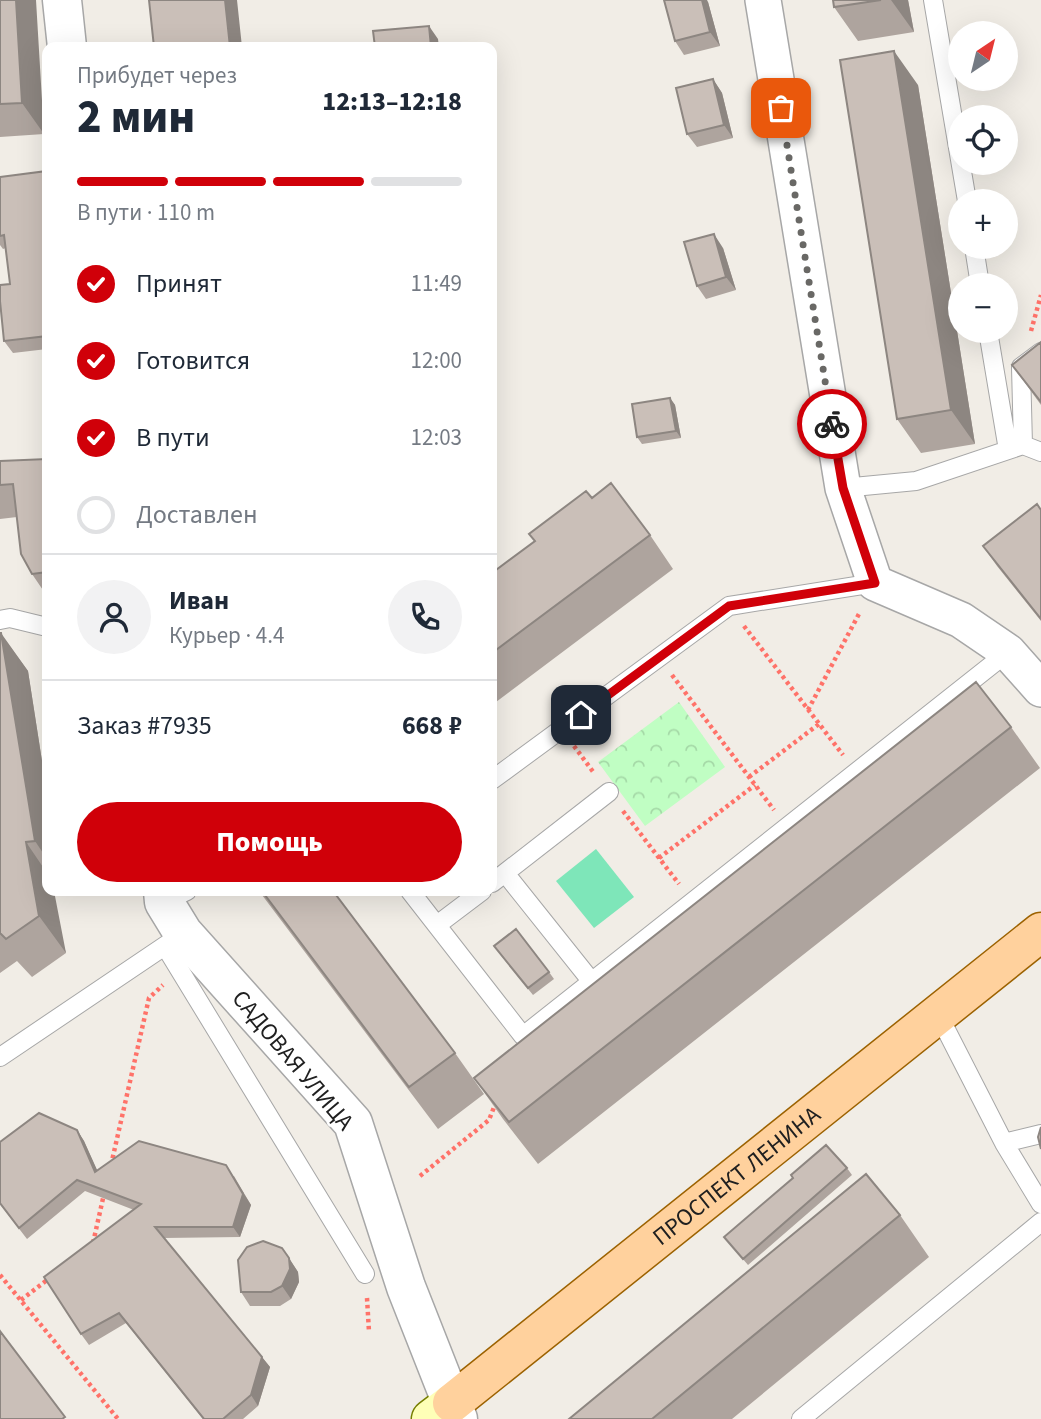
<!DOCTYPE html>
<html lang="ru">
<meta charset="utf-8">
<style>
:root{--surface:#fff;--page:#f2f2f3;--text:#1f2937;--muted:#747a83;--line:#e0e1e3;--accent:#d00009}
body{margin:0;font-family:"Source Sans 3",sans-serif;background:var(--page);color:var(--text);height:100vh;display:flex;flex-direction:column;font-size:26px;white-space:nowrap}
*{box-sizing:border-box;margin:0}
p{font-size:23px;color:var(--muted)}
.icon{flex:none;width:38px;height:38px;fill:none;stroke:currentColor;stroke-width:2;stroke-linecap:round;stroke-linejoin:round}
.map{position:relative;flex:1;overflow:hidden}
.panel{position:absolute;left:42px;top:42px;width:455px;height:854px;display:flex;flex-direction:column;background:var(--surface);border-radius:14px;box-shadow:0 7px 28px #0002}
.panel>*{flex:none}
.needle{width:46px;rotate:35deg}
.tools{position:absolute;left:948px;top:21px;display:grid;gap:14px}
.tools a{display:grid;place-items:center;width:70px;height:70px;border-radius:50%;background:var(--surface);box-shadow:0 7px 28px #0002;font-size:35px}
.pin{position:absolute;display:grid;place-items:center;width:60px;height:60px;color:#fff;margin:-30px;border-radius:14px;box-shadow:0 4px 10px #0006}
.courier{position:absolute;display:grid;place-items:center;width:70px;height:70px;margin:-35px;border:5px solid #d00009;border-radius:50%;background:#fff;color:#222;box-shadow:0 2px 9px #0007}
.overview em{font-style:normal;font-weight:800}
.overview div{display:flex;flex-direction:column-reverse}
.overview{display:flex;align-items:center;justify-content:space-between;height:119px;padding:0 35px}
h1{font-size:46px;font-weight:800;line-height:52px}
.bar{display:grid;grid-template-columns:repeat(4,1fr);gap:10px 7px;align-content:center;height:84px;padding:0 35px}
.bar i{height:9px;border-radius:5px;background:var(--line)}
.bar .on{background:var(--accent)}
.bar p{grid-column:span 4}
.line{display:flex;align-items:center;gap:18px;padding:0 35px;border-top:2px solid var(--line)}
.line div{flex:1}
.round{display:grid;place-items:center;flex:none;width:74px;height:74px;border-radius:37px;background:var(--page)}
ol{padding:0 35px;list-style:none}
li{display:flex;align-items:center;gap:21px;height:77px}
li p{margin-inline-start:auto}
li .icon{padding:7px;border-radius:50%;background:var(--accent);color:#fff;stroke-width:4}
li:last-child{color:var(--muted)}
li i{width:38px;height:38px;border:4px solid var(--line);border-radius:50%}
.cta{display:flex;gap:14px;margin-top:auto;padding:14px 35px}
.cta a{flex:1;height:80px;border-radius:42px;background:var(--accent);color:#fff;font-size:28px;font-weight:800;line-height:80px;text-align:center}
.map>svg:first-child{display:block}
.park{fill:url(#park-crowns)}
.pitch{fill:#7ee6b9}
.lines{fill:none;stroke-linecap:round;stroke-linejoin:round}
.service-casing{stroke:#a7a7a7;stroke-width:20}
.minor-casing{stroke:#a7a7a7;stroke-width:38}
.tertiary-casing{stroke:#a7a7a7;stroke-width:41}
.secondary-casing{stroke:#767e00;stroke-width:41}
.primary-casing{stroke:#9c6200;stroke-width:41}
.path{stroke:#ff7269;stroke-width:4.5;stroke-dasharray:3.5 3.5;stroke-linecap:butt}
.service{stroke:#fff;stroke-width:18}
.minor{stroke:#fff;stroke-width:35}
.tertiary{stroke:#fff;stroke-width:38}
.secondary{stroke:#feffb7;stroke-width:38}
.primary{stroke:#ffd19d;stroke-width:38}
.wall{fill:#aea49e}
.shaded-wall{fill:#8d8681}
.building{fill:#cabfb8;stroke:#8d8681;stroke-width:2}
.done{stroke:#696865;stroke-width:7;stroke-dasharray:0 12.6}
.route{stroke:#d00009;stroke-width:9}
.labels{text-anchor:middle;stroke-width:5;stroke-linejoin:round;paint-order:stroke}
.street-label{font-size:24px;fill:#202020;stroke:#fff}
</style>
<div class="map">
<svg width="1041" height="1419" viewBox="0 0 1041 1419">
<defs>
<pattern id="park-crowns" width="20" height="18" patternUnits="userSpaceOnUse" patternTransform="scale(1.75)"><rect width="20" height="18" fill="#c0fec3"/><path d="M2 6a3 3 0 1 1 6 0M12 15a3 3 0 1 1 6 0" fill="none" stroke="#a5d9a7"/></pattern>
</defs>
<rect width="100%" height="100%" fill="#f1ede6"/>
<path class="park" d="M679,702L725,767L645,826L598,762Z"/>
<path class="pitch" d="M596,849L634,897L594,928L556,881Z"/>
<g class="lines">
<g class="service-casing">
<path id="service" d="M933,0L967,201
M974,247L980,285
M988,331L1008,450
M1023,445L1021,367L1041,352
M843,488L916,481L1023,445L1041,452
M0,620L10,618L47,627
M492,780L729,606L875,583
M505,873L592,982
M492,883L609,792
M410,891L523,1036L1008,652
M164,902L187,891
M437,925L482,891
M165,946L365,1274
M938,1014L1004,1143L1041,1204
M0,1057L175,939
M1004,1143L1041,1134
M801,1419L1041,1222"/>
</g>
<g class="minor-casing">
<path id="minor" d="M763,0L843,488L875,583L961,620L1008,652L1041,689"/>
</g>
<g class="tertiary-casing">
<path id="tertiary" d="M62,0L67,47
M163,891L164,902L183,933L353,1123L406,1287L458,1419"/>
</g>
<g class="secondary-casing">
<path id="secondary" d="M431,1419L452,1403"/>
</g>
<g class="primary-casing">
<g id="primary">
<path id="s1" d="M452,1403L1041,932"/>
</g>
</g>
<path class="path" d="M1031,331L1041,295
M744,626L843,755
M672,675L774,810
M808,710L860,612
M574,746L594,773
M749,777L819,724
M623,811L679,884
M659,858L755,785
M111,1165L149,998L163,985
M420,1176L489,1120L496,1102
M93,1243L104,1194
M0,1275L118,1419
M367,1298L369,1332
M21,1300L51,1277"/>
<use href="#service" class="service"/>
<use href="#minor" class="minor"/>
<use href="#tertiary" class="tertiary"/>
<use href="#secondary" class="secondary"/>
<use href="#primary" class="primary"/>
</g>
<path class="wall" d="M0,0L44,134L0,137Z
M833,0H908L914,32L858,41L834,7Z
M708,2L720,46L684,55L675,41Z
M713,79L722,93L733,138L697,147L687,134Z
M918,85L975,444L921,453L897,419Z
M47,171V349L13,353L4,341L10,284L6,248L3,249L0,245V177Z
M723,248L736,290L706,299L697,286Z
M1041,342V405L1012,365Z
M670,398L675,405L681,438L642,444L637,437Z
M47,459V596L32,574L17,517L0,519V461Z
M592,498L650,535L673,569L492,705V573Z
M1041,510V621L997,566L983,546Z
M0,633L28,671L47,793V891L66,953L32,977L17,961L0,973Z
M1011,727L1040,768L538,1164L503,1119L474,1078Z
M259,891H333L455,1053L484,1094L438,1129Z
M499,953L549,972L554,979L533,995Z
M77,1130L84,1141L97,1171L234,1176L251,1205L240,1237L164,1238L270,1367L258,1406L243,1419H203L126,1323L89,1345L81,1334L134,1210L85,1191L27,1239L0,1204V1142Z
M847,1168L852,1175L748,1265L724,1237Z
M900,1215L929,1257L732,1419H569Z
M282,1248L298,1272L299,1282L291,1299L280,1306H250L241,1292Z"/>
<path class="shaded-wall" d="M16,0H36L44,134L22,103Z
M225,0H237L242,47H230Z
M702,0H707L708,2L720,46L710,32Z
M891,0H908L914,32Z
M429,26L438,39L439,47H431Z
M894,51L918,85L975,444L951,410Z
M713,79L722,93L733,138L724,125Z
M714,234L723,248L736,290L726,277Z
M670,398L675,405L681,438L676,431Z
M1,633L28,671L47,793V859L35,841Z
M26,842L47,873V891H54L66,953L39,916Z
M77,1130L84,1141L103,1183L95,1172Z
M226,1165L251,1205L240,1237L233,1227Z
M289,1258L298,1272L299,1282L291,1299L282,1286Z
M262,1357L270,1367L258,1406L251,1395Z"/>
<path class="building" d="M0,0H16L22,103L0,104Z
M149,0H225L230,47H154Z
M664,0H702L710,32L675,41Z
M833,0H881L834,7Z
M429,26L431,47H375L373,31Z
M894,51L951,410L897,419L840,60Z
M713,79L724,125L687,134L676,88Z
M47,171V231H45L47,249V336L4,341L0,301V285L10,284L4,235L0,236V177Z
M714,234L726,277L697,286L684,242Z
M1041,342V402L1012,365Z
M670,398L676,431L637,437L632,404Z
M47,459V572L32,574L21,554L13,484L0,485V461Z
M611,483L650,535L492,653V573L535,541L529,534L586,491L592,498Z
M1037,504L1041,510V619L983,546Z
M0,633H1L35,841L26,842L39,916L6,939L0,933Z
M976,682L1011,727L509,1122L474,1078Z
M262,891H333L455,1053L409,1087Z
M516,929L549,972L528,988L494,946Z
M39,1113L77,1130L95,1172L139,1141L226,1165L243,1194L233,1227H155L262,1357L251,1395L223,1419H204L119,1313L81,1334L44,1277L141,1204L77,1180L19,1228L0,1203V1142Z
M1041,1127V1149L1038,1137Z
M826,1145L847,1168L743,1259L724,1237L793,1178L791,1175Z
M866,1174L900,1215L652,1419H569Z
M263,1241L282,1248L289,1258L290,1269L282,1286L271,1292H241L238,1260L247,1247Z
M0,1331L65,1417L62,1419H0Z"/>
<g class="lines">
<path class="done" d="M781,108L832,424"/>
<path class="route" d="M581,715L729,606L875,583L843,488L832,424"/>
</g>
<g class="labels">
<g class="street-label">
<text transform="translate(293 1060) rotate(50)" y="8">САДОВАЯ УЛИЦА</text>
<text dy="8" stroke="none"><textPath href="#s1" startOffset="364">ПРОСПЕКТ ЛЕНИНА</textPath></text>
</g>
</g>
</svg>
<div class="tools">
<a><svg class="needle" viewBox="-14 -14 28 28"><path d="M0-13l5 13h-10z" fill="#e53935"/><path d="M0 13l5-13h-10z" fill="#747a83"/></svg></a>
<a><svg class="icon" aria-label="locate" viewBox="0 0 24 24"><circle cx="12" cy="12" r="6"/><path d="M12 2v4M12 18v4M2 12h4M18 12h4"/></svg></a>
<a>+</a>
<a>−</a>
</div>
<div class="pin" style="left:781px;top:108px;background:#ea580c"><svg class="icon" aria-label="bag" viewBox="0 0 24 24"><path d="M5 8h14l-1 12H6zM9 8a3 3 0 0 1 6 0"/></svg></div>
<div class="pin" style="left:581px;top:715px;background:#1f2937"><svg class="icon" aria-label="home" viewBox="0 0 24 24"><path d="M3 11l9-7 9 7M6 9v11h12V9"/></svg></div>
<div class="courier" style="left:832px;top:424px"><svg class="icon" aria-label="bike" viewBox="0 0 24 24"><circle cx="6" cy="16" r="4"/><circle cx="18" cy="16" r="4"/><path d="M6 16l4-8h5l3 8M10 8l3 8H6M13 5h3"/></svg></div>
<section class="panel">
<div class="overview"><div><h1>2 мин</h1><p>Прибудет через</p></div><em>12:13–12:18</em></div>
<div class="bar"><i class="on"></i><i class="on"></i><i class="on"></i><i></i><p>В пути · 110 m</p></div>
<ol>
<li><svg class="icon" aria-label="check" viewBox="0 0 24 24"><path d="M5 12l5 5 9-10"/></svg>Принят<p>11:49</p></li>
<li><svg class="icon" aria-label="check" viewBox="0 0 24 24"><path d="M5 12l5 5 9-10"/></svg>Готовится<p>12:00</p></li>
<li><svg class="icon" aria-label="check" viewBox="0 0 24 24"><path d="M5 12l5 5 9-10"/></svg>В пути<p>12:03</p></li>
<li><i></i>Доставлен</li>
</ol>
<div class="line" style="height:126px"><a class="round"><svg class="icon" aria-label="person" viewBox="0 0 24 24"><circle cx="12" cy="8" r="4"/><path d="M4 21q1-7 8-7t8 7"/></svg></a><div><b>Иван</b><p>Курьер · 4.4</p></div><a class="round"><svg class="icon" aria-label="phone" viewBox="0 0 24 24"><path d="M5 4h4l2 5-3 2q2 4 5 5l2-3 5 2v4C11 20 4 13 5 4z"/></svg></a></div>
<div class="line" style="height:91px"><div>Заказ #7935</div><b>668 ₽</b></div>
<div class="cta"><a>Помощь</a></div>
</section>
</div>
